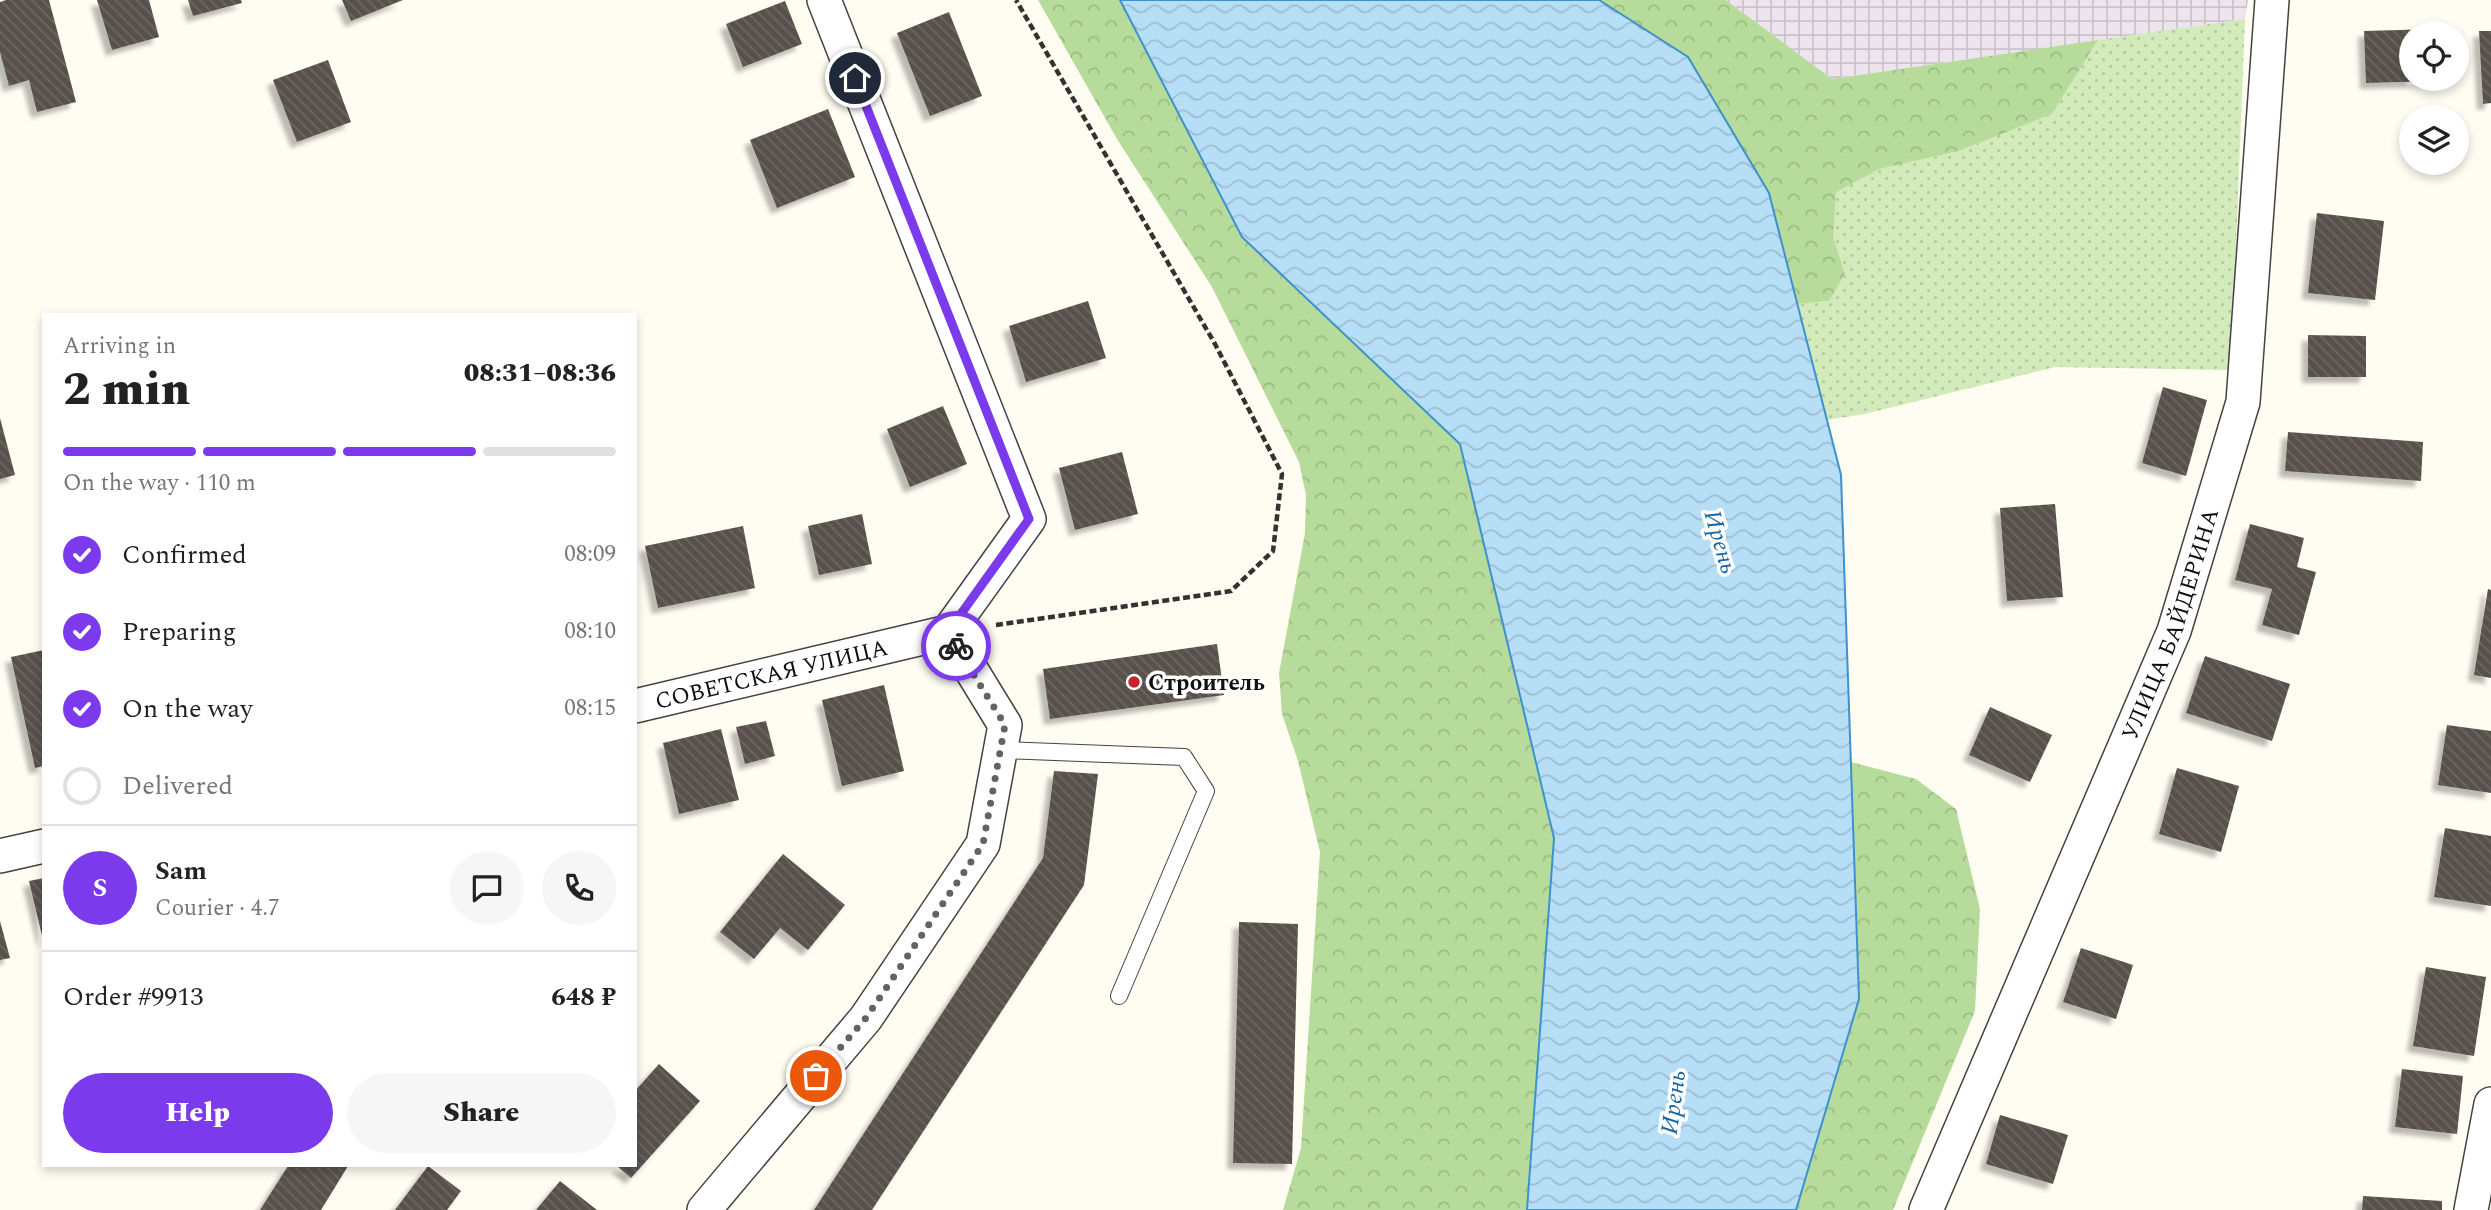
<!DOCTYPE html>
<meta charset="utf-8">
<style>
:root{--surface:#fff;--page:#f6f6f6;--text:#222;--muted:#767676;--line:#e0e0e0;--accent:#7c3aed}
body{margin:0;font-family:Spectral,serif;background:var(--page);color:var(--text);height:100vh;display:flex;flex-direction:column;font-size:26px;white-space:nowrap}
*{box-sizing:border-box;margin:0}
p{font-size:23px;color:var(--muted)}
.icon{flex:none;width:38px;height:38px;fill:none;stroke:currentColor;stroke-width:2;stroke-linecap:round;stroke-linejoin:round}
.map{position:relative;flex:1;overflow:hidden}
.drawer{position:absolute;left:42px;top:313px;width:595px;height:854px;display:flex;flex-direction:column;background:var(--surface);border-radius:0px;box-shadow:0 4px 10px #0003}
.drawer>*{flex:none}
.controls{position:absolute;left:2399px;top:21px;display:grid;gap:14px}
.controls a{display:grid;place-items:center;width:70px;height:70px;border-radius:50%;background:var(--surface);box-shadow:0 4px 10px #0003;font-size:35px}
.pin{position:absolute;display:grid;place-items:center;width:60px;height:60px;color:#fff;margin:-30px;border:4px solid #fff;border-radius:50%;box-shadow:0 2px 7px #0007}
.courier{position:absolute;display:grid;place-items:center;width:70px;height:70px;margin:-35px;border:5px solid #7c3aed;border-radius:50%;background:#fff;color:#222;box-shadow:0 2px 9px #0007}
.overview em{font-style:normal;font-weight:800}
.overview div{display:flex;flex-direction:column-reverse}
.overview{display:flex;align-items:center;justify-content:space-between;height:119px;padding:0 21px}
h1{font-size:46px;font-weight:800;line-height:52px}
.bar{display:grid;grid-template-columns:repeat(4,1fr);gap:10px 7px;align-content:center;height:84px;padding:0 21px}
.bar i{height:9px;border-radius:5px;background:var(--line)}
.bar .current{background:var(--accent)}
.bar p{grid-column:span 4}
.line{display:flex;align-items:center;gap:18px;padding:0 21px;border-top:2px solid var(--line)}
.line div{flex:1}
.round{display:grid;place-items:center;flex:none;width:74px;height:74px;border-radius:37px;background:var(--page)}
ol{padding:0 21px;list-style:none}
li{display:flex;align-items:center;gap:21px;height:77px}
li p{margin-inline-start:auto}
li .icon{padding:7px;border-radius:50%;background:var(--accent);color:#fff;stroke-width:4}
li:last-child{color:var(--muted)}
li i{width:38px;height:38px;border:4px solid var(--line);border-radius:50%}
.cta{display:flex;gap:14px;margin-top:auto;padding:14px 21px}
.cta a{flex:1;height:80px;border-radius:42px;background:var(--accent);color:#fff;font-size:28px;font-weight:800;line-height:80px;text-align:center}
.cta a+a{background:var(--page);color:var(--text)}
.map>svg:first-child{display:block}
.industrial{fill:url(#industrial-grid)}
.grass{fill:url(#grass-dots)}
.forest{fill:url(#forest-crowns)}
.water{fill:url(#water-waves);stroke:#3d92ce;stroke-width:2}
.building{fill:url(#building-back-hatch);filter:url(#shadow)}
.lines{fill:none;stroke-linecap:round;stroke-linejoin:round}
.service-casing{stroke:#434343;stroke-width:18}
.minor-casing{stroke:#434343;stroke-width:36}
.path{stroke:#323232;stroke-width:4.5;stroke-dasharray:7 3.5;stroke-linecap:butt}
.service{stroke:#fff;stroke-width:16}
.minor{stroke:#fff;stroke-width:33}
.done{stroke:#64635f;stroke-width:7;stroke-dasharray:0 12.6}
.route{stroke:#7c3aed;stroke-width:9}
.poi-dot{fill:#c2262b;stroke:#fff;stroke-width:2.5}
.labels{text-anchor:middle;stroke-width:7;stroke-linejoin:round;paint-order:stroke}
.street-label{font-size:23px;fill:#101010;stroke:#fff}
.poi-label{font-size:23px;font-weight:bold;fill:#101010;stroke:#fff;text-anchor:start}
.water-label{font-size:24px;font-style:italic;fill:#1764a3;stroke:#fff}
</style>
<div class="map">
<svg width="2491" height="1210" viewBox="0 0 2491 1210">
<defs>
<pattern id="industrial-grid" width="8" height="8" patternUnits="userSpaceOnUse" patternTransform="scale(1.75)"><rect width="8" height="8" fill="#ede4ee"/><path d="M0 4h8M4 0v8" fill="none" stroke="#cac3cb"/></pattern>
<pattern id="grass-dots" width="8" height="8" patternUnits="userSpaceOnUse" patternTransform="scale(1.75)"><rect width="8" height="8" fill="#d3eabb"/><path d="M2 2h.1M6 6h.1" fill="none" stroke="#b4c8a0" stroke-width="1.8" stroke-linecap="round"/></pattern>
<pattern id="forest-crowns" width="20" height="18" patternUnits="userSpaceOnUse" patternTransform="scale(1.75)"><rect width="20" height="18" fill="#b6db9a"/><path d="M2 6a3 3 0 1 1 6 0M12 15a3 3 0 1 1 6 0" fill="none" stroke="#9bbb84"/></pattern>
<pattern id="water-waves" width="16" height="10" patternUnits="userSpaceOnUse" patternTransform="scale(1.75)"><rect width="16" height="10" fill="#b7def7"/><path d="M0 5q4-4 8 0t8 0" fill="none" stroke="#9cbdd3"/></pattern>
<pattern id="building-back-hatch" width="6" height="6" patternUnits="userSpaceOnUse" patternTransform="scale(1.75)"><rect width="6" height="6" fill="#59514c"/><path d="M-1 5l2 2M0 0l6 6M5-1l2 2" fill="none" stroke="#6c6561"/></pattern>
<filter id="shadow"><feDropShadow dx="-6" dy="6" stdDeviation="2" flood-color="#0004"/></filter>
</defs>
<rect width="100%" height="100%" fill="#fffdf2"/>
<path class="industrial" d="M1726,0H2248L2245,19L1832,79Z"/>
<path class="grass" d="M2245,19L2231,370L2055,367L1865,414L1827,420L1798,304L1829,301L1845,274L1833,236L1835,192L1878,169L1959,151L2052,114L2098,40Z"/>
<path class="forest" d="M1038,0H1120L1242,237L1460,443L1554,838L1527,1210H1283L1301,1148L1320,852L1298,761L1282,714L1279,673L1305,533L1306,495L1299,462L1212,287L1117,139Z
M1599,0H1726L1832,79L2098,40L2052,114L1959,151L1879,169L1836,192L1833,236L1845,274L1829,301L1798,304L1769,193L1688,57Z
M1851,762L1916,779L1956,809L1980,909L1975,1011L1893,1210H1796L1859,999Z"/>
<path class="water" d="M1120,0H1599L1688,57L1769,193L1841,475L1859,999L1796,1210H1527L1554,838L1460,444L1242,237Z"/>
<path class="building" d="M6,0H49L76,102L37,112L29,80L9,86L0,52V2Z
M97,0H149L159,37L112,50Z
M188,0H241L242,3L193,16Z
M342,0H403L351,21Z
M785,1L802,44L743,67L726,24Z
M949,12L982,96L930,116L897,33Z
M2435,29L2436,33H2412V79L2436,81L2366,83L2364,31Z
M2479,31H2491V103L2483,104Z
M328,60L351,122L297,142L273,80Z
M828,109L855,177L777,208L750,140Z
M2317,213L2384,221L2375,300L2308,293Z
M1088,301L1106,358L1026,382L1009,326Z
M2308,335L2366,336V377H2308Z
M2163,387L2207,400L2186,476L2142,463Z
M943,406L967,464L910,487L887,429Z
M0,418L15,475L0,479Z
M2288,432L2423,442L2421,481L2285,471Z
M1122,452L1138,514L1075,530L1059,468Z
M2055,504L2063,597L2007,601L2000,508Z
M862,514L872,564L819,575L808,526Z
M2250,524L2304,538L2297,567L2316,572L2299,635L2262,625L2272,589L2235,580Z
M743,526L755,588L658,608L645,546Z
M2488,589L2491,590V678L2474,675Z
M1217,644L1224,695L1050,719L1043,669Z
M44,650V766L35,768L11,657Z
M2205,656L2290,684L2272,741L2186,713Z
M884,685L904,771L842,786L822,700Z
M1990,707L2052,735L2030,782L1969,755Z
M766,721L775,756L745,764L736,727Z
M2447,725L2491,731V793L2438,785Z
M721,729L739,800L679,814L663,743Z
M2177,768L2239,786L2221,852L2159,834Z
M1054,771L1098,774L1084,885L872,1210H814L1043,858Z
M2445,828L2491,836V906L2434,897Z
M783,854L845,905L808,950L780,928L754,959L720,932Z
M44,878V940H43L29,881Z
M0,921L10,958L0,960Z
M1239,922L1298,924L1292,1164L1233,1163Z
M2081,948L2133,965L2116,1019L2063,1002Z
M2426,967L2486,977L2474,1056L2413,1046Z
M659,1064L700,1101L631,1178L617,1166H635V1091Z
M2402,1069L2463,1076L2457,1134L2395,1127Z
M2000,1115L2068,1135L2053,1184L1986,1164Z
M288,1166H348L321,1210H260Z
M428,1166L461,1191L447,1210H395Z
M560,1181L597,1210H536Z
M2363,1196L2442,1201V1210H2362Z"/>
<g class="lines">
<g class="service-casing">
<path id="service" d="M1001,750L1184,757L1206,791L1119,996"/>
</g>
<g class="minor-casing">
<g id="minor">
<path d="M824,0L1029,519L948,632"/>
<path id="s1" d="M635,706L948,632"/>
<path d="M0,856L44,846"/>
<path d="M704,1210L866,1018L983,844L1005,725L948,632"/>
<path id="s2" d="M1926,1210L2174,631L2243,402L2272,0"/>
<path d="M2471,1210L2491,1104"/>
</g>
</g>
<path class="path" d="M996,625L1231,591L1273,551L1282,474L1215,344L1016,0"/>
<use href="#service" class="service"/>
<use href="#minor" class="minor"/>
</g>
<g class="lines">
<path class="done" d="M816,1076L866,1018L983,844L1005,725L956,646"/>
<path class="route" d="M855,78L1029,519L948,632L956,646"/>
</g>
<circle class="poi-dot" cx="1134" cy="682" r="7"/>
<g class="labels">
<g class="street-label">
<text dy="8" stroke="none"><textPath href="#s2" startOffset="635">УЛИЦА БАЙДЕРИНА</textPath></text>
<text dy="8" stroke="none"><textPath href="#s1" startOffset="140">СОВЕТСКАЯ УЛИЦА</textPath></text>
</g>
<g class="poi-label">
<text x="1148" y="690">Строитель</text>
</g>
<g class="water-label">
<text transform="translate(1721 542) rotate(74)" y="8">Ирень</text>
<text transform="translate(1673 1102) rotate(-82)" y="8">Ирень</text>
</g>
</g>
</svg>
<div class="controls">
<a><svg class="icon" aria-label="locate" viewBox="0 0 24 24"><circle cx="12" cy="12" r="6"/><path d="M12 2v4M12 18v4M2 12h4M18 12h4"/></svg></a>
<a><svg class="icon" aria-label="layers" viewBox="0 0 24 24"><path d="M12 4l9 5-9 5-9-5zM3 14l9 5 9-5"/></svg></a>
</div>
<div class="pin" style="left:816px;top:1076px;background:#ea580c"><svg class="icon" aria-label="bag" viewBox="0 0 24 24"><path d="M5 8h14l-1 12H6zM9 8a3 3 0 0 1 6 0"/></svg></div>
<div class="pin" style="left:855px;top:78px;background:#1f2937"><svg class="icon" aria-label="home" viewBox="0 0 24 24"><path d="M3 11l9-7 9 7M6 9v11h12V9"/></svg></div>
<div class="courier" style="left:956px;top:646px"><svg class="icon" aria-label="bike" viewBox="0 0 24 24"><circle cx="6" cy="16" r="4"/><circle cx="18" cy="16" r="4"/><path d="M6 16l4-8h5l3 8M10 8l3 8H6M13 5h3"/></svg></div>
<section class="drawer">
<div class="overview"><div><h1>2 min</h1><p>Arriving in</p></div><em>08:31–08:36</em></div>
<div class="bar"><i class="current"></i><i class="current"></i><i class="current"></i><i></i><p>On the way · 110 m</p></div>
<ol>
<li><svg class="icon" aria-label="check" viewBox="0 0 24 24"><path d="M5 12l5 5 9-10"/></svg>Confirmed<p>08:09</p></li>
<li><svg class="icon" aria-label="check" viewBox="0 0 24 24"><path d="M5 12l5 5 9-10"/></svg>Preparing<p>08:10</p></li>
<li><svg class="icon" aria-label="check" viewBox="0 0 24 24"><path d="M5 12l5 5 9-10"/></svg>On the way<p>08:15</p></li>
<li><i></i>Delivered</li>
</ol>
<div class="line" style="height:126px"><b class="round" style="background:var(--accent);color:#fff">S</b><div><b>Sam</b><p>Courier · 4.7</p></div><a class="round"><svg class="icon" aria-label="chat" viewBox="0 0 24 24"><path d="M4 5h16v11H9l-5 4z"/></svg></a><a class="round"><svg class="icon" aria-label="phone" viewBox="0 0 24 24"><path d="M5 4h4l2 5-3 2q2 4 5 5l2-3 5 2v4C11 20 4 13 5 4z"/></svg></a></div>
<div class="line" style="height:91px"><div>Order #9913</div><b>648 ₽</b></div>
<div class="cta"><a>Help</a><a>Share</a></div>
</section>
</div>
